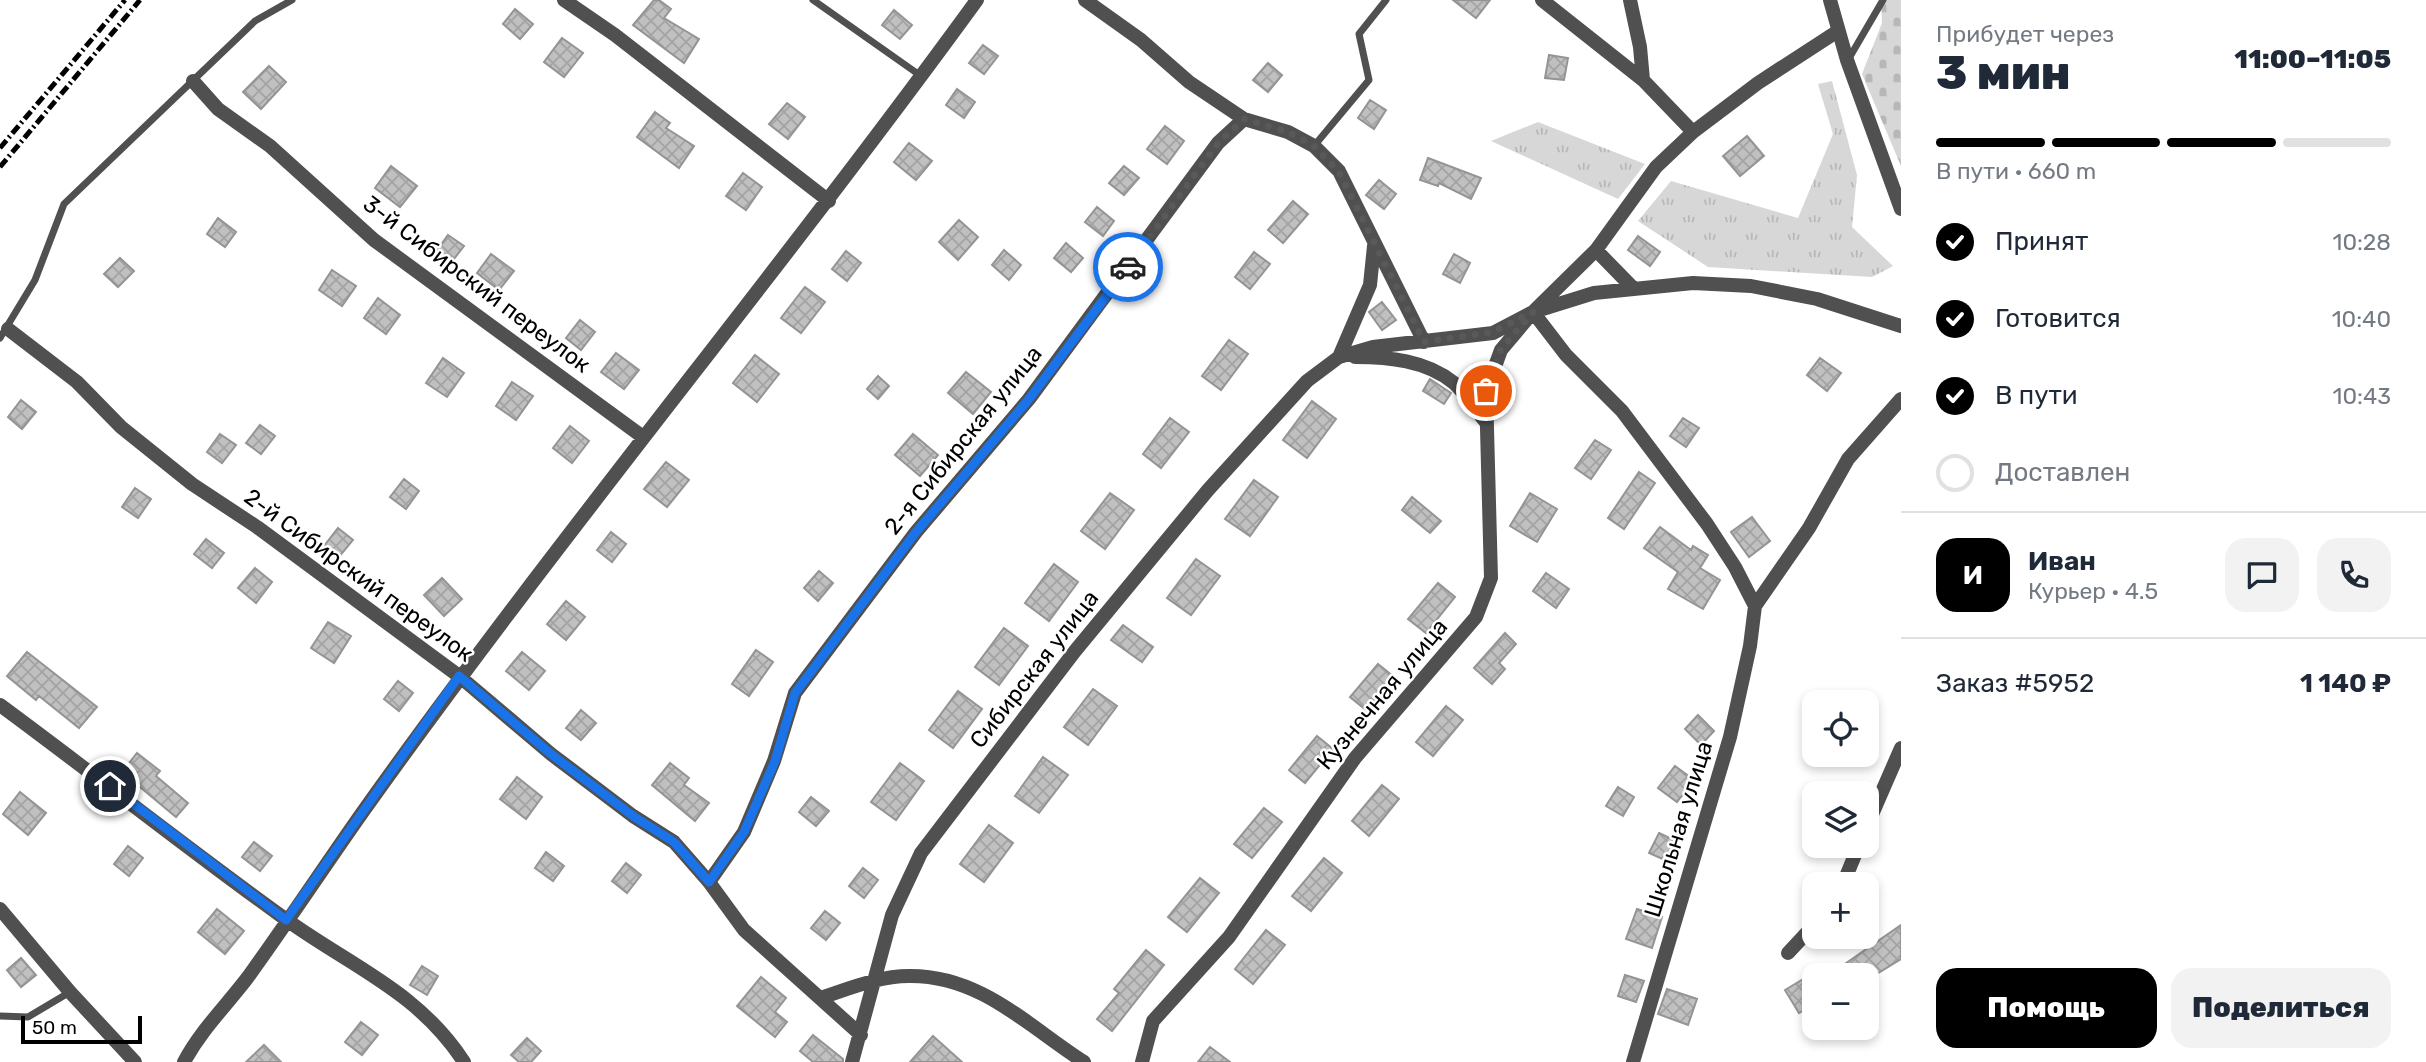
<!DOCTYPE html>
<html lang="ru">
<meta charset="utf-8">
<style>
:root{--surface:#fff;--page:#f2f2f3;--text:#1f2937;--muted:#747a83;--line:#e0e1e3;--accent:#000}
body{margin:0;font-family:Rubik,sans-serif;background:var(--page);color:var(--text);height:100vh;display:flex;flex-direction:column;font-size:26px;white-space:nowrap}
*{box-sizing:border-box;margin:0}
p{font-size:23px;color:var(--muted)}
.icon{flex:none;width:38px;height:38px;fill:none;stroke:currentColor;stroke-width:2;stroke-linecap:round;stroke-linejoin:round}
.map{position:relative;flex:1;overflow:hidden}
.sheet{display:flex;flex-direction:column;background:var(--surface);width:525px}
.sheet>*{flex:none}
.fabs{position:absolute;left:1802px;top:690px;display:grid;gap:14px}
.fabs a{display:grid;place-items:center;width:77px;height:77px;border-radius:14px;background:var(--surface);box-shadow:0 4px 10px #0003;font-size:35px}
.scale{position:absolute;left:21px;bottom:18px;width:121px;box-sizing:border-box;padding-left:7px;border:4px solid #000;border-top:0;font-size:19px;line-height:24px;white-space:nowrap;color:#000;-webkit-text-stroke:5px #fff;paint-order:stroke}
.pin{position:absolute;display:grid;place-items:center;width:60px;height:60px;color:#fff;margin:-30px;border:4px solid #fff;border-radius:50%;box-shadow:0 2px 7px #0007}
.courier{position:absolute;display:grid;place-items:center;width:70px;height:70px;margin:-35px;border:5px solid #1a73e8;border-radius:50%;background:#fff;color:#222;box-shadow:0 2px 9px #0007}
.headline em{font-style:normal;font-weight:800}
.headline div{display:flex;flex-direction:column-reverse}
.headline{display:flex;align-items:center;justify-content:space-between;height:119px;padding:0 35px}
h1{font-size:46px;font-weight:800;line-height:52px}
.bar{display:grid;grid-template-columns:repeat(4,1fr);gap:10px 7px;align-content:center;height:84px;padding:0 35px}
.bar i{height:9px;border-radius:5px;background:var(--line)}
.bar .active{background:var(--accent)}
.bar p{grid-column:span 4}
.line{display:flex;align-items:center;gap:18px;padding:0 35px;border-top:2px solid var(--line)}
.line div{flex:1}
.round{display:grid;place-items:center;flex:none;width:74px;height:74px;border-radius:21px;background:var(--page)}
ol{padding:0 35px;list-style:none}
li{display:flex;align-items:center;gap:21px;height:77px}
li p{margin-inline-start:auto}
li .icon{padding:7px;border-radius:50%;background:var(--accent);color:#fff;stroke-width:4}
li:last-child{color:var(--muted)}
li i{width:38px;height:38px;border:4px solid var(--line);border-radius:50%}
.cta{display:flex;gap:14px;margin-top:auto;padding:14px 35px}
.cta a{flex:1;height:80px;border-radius:21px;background:var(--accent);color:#fff;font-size:28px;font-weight:800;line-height:80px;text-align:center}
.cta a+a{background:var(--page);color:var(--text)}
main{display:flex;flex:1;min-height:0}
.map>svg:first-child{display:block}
.grass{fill:url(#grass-tufts)}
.cemetery{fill:url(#cemetery-stones)}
.building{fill:url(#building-cross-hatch);stroke:#949494;stroke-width:2}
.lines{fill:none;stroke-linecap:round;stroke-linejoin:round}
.service{stroke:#505050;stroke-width:7}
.minor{stroke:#505050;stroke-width:14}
.tertiary{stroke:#505050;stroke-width:14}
.rail{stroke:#000;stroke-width:5;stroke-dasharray:10 3.5 2 3.5;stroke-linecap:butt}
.done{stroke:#595959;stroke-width:7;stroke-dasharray:0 12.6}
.route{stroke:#1a73e8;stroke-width:9}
.labels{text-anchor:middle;stroke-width:5;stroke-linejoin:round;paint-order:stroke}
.street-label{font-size:23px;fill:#000;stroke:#fff}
</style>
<main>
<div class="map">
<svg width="1901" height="1062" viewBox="0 0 1901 1062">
<defs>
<pattern id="grass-tufts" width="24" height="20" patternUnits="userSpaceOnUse" patternTransform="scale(1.75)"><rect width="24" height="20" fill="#d7d7d7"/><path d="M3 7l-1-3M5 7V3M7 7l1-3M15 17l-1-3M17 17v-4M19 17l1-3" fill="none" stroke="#b7b7b7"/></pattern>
<pattern id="cemetery-stones" width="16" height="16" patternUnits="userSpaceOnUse" patternTransform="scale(1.75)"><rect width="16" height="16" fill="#d7d7d7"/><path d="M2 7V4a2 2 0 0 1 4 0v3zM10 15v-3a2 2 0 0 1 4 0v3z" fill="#b7b7b7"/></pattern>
<pattern id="building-cross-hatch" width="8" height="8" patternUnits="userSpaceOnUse" patternTransform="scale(1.75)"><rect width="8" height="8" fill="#c0c0c0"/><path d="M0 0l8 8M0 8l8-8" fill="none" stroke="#a3a3a3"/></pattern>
</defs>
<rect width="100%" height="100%" fill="#fff"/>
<path class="grass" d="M1832,81L1857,175L1852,227L1893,266L1872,277L1708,267L1638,221L1671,181L1798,218L1833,134L1818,84Z
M1538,122L1645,164L1618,199L1491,141Z"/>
<path class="cemetery" d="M1881,0H1901V166L1862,74L1882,23Z"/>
<path class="building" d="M654,0H659L671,9L664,18L699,39L684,63L633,25Z
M1453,0H1490L1476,18Z
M515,9L533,24L520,39L503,24Z
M894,10L912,25L900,39L882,25Z
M562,38L583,53L564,77L544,62Z
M983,45L998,56L984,74L969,63Z
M1549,55L1568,58L1564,80L1545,78Z
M1268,63L1282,75L1268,92L1253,80Z
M269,66L286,82L261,109L243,92Z
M957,89L975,102L964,118L946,105Z
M1370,100L1386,110L1374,129L1358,118Z
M787,103L805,117L788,139L769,124Z
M655,112L670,123L666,128L694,146L679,168L637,137Z
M1165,126L1184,141L1167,164L1147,149Z
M1747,136L1764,156L1740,176L1723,156Z
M909,143L932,161L916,180L894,162Z
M1428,158L1481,178L1471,199L1439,183L1438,186L1420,180Z
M391,166L417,186L400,207L375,188Z
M1124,166L1139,178L1124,195L1109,183Z
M743,173L762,187L746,210L726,196Z
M1379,180L1396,194L1384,209L1366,195Z
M1293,201L1308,214L1283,243L1268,230Z
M1097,207L1114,221L1103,236L1085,222Z
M218,218L236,232L225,247L207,234Z
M959,220L978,237L958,260L939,242Z
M448,235L464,246L450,264L435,253Z
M1638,236L1660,252L1650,266L1628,250Z
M1066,243L1083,258L1071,272L1054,258Z
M1004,250L1021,265L1009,280L992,265Z
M846,251L861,263L847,281L832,269Z
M1254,252L1270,264L1250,289L1235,277Z
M491,254L514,271L499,290L477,273Z
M1454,254L1470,263L1460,283L1443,274Z
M120,258L134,271L118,287L104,274Z
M332,270L356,286L342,306L319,290Z
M805,287L825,302L801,333L781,318Z
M378,298L400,315L386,334L364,318Z
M1382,302L1396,320L1382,330L1369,312Z
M580,320L595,332L581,350L566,338Z
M1229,340L1248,354L1221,390L1202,376Z
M616,353L639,370L624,389L601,372Z
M755,355L779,374L757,402L733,383Z
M443,358L464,373L447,397L426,383Z
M1820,358L1841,373L1827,391L1807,375Z
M966,372L991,392L973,414L948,393Z
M878,376L889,386L878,399L867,389Z
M1430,379L1451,393L1444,404L1423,391Z
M512,382L533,396L516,420L496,406Z
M21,400L36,412L22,429L8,417Z
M1312,401L1336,419L1307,458L1283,440Z
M1170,418L1189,432L1161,468L1143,454Z
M1683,418L1699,428L1686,447L1670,436Z
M260,425L275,436L261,454L246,443Z
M570,426L589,441L572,463L553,448Z
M220,434L236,445L222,463L207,452Z
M913,434L938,455L920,476L895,455Z
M1595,440L1611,450L1591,479L1575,468Z
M666,462L689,480L667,507L644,489Z
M1639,472L1655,483L1624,529L1608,518Z
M404,479L419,491L406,509L390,497Z
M1254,480L1278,497L1250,536L1225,519Z
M135,488L151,499L138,518L122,507Z
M1110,493L1134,510L1105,549L1081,531Z
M1530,493L1557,509L1537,542L1510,526Z
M1412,497L1441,521L1430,533L1402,510Z
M1752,517L1770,541L1749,557L1731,532Z
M1660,527L1691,550L1693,546L1708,555L1700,568L1720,580L1703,609L1668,589L1678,572L1644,548Z
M338,528L353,540L339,557L324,546Z
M611,532L626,544L612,562L597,550Z
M206,539L224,553L212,568L194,554Z
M1196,559L1220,576L1191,615L1167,598Z
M1054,564L1078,582L1049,621L1025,603Z
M255,568L272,582L256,603L238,588Z
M819,571L833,583L818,601L804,588Z
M1546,573L1569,589L1556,608L1533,591Z
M442,578L462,599L444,616L424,595Z
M1438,583L1455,597L1426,633L1408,619Z
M566,601L585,617L566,640L547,624Z
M328,622L351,636L334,663L311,648Z
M1123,625L1153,647L1142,662L1111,640Z
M1004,628L1028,646L999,685L975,667Z
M1505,633L1516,644L1499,663L1505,669L1492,684L1474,668Z
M756,650L773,662L749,696L732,684Z
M27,652L97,707L79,728L39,696L36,700L7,676Z
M522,652L545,671L529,690L506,671Z
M1378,664L1394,677L1366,710L1350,697Z
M398,681L413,693L399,711L384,699Z
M1093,689L1117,706L1088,745L1064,727Z
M958,691L982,709L953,748L929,730Z
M1446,706L1463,720L1433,756L1416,742Z
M581,710L596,723L581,740L566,728Z
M1698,715L1714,731L1701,745L1685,729Z
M1317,736L1333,749L1305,783L1289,770Z
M137,753L160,771L156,776L188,803L176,817L122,772Z
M1043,757L1068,775L1039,813L1015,796Z
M670,763L689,778L684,785L709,803L695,821L652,785Z
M900,763L924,781L896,820L871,802Z
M1675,766L1694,780L1677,802L1658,788Z
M517,777L542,797L526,819L500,799Z
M1382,785L1399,799L1369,836L1352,821Z
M1618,787L1634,797L1623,816L1606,806Z
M20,792L46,813L28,835L3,814Z
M811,797L829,811L816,826L799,812Z
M1264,808L1282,822L1252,858L1234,844Z
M989,825L1013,843L984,882L960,864Z
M1659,833L1676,841L1667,861L1649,853Z
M254,842L272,856L260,871L242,857Z
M128,846L143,858L129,876L114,864Z
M546,852L564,866L553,881L535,868Z
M1324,858L1342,873L1311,911L1292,896Z
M626,863L641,875L627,893L612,881Z
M863,868L878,880L864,898L849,886Z
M1200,878L1219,893L1187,932L1168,917Z
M217,909L244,931L225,954L198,932Z
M1637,909L1662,917L1652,948L1626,939Z
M825,911L840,923L826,940L811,928Z
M1901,925V959L1875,975H1829Z
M1266,930L1285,945L1253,984L1235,969Z
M1146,950L1164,965L1112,1031L1097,1019L1119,993L1114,989Z
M21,958L36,975L21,987L7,970Z
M422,966L438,976L427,995L410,985Z
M1815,972V1003L1799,1013L1785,990Z
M1625,975L1644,981L1636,1002L1618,996Z
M761,977L786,998L775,1012L787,1022L775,1037L737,1006Z
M1667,989L1697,999L1688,1025L1658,1014Z
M361,1022L378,1035L362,1055L345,1042Z
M813,1035L843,1059V1062H813L800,1051Z
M933,1036L962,1062H910Z
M527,1038L541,1051L531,1062H519L511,1055Z
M264,1045L281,1062H246Z
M1210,1047L1230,1062H1198Z"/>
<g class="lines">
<path class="service" d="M813,0L921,76
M1848,60L1883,0
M1314,146L1369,80L1359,34L1386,0
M0,338L35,280L64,204L255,21L292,0
M0,1016L28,1017L70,992"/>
<path class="minor" d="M564,0L615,35L829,201
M1085,0L1141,40L1189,82L1244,119L1288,132L1314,146L1339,171L1424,342
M1542,0L1643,80L1693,132
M1630,0L1640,47L1643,80
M193,81L218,109L270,146L374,240L643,437
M1596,250L1632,287
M1533,312L1566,355L1622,411L1707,524L1735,567L1755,606
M8,329L77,382L121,427L192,484L257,527L459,676L551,754L633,816L674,842L709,882L744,930L861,1035
M1339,357L1370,285L1374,246
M1355,357C1388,357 1426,360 1454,383C1465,393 1475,409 1485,421
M0,705C95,775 188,849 284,918C350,966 418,991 464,1062
M1867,826L1901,748
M709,882L744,832L774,761L795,693L916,532L1029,399L1218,143L1244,119
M1843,884L1859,845
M0,909L70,992L135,1062
M1788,953L1815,924
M820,998C848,989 879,976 909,976C980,975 1028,1026 1084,1062
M184,1062C201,1030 226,1006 248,977C287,923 324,867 362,813C559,536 777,275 977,0
M852,1062L892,915L921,853L1075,651L1208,490L1307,381L1339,357L1373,347L1493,333L1533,312L1594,293L1693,283L1751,286L1817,299L1901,326
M1142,1062L1153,1021L1229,937L1355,758L1476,617L1491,578L1486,391L1501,350L1533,312L1596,250L1656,167L1693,132L1758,83L1838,31
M1633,1062L1730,737L1750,646L1755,606L1809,528L1848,459L1901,399"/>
<path class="tertiary" d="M1830,0L1847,60L1901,209"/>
<path class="rail" d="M0,148L125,0
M0,167L140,0"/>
</g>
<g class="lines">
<path class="done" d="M1128,267L1218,143L1244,119L1288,132L1314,146L1339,172L1424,342L1493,332L1533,312L1501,349L1486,391"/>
<path class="route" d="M110,786L286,920L459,676L551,754L633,816L674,842L709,882L744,832L775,761L795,693L916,532L1029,399L1128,267"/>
</g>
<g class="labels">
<g class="street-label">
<text transform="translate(477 284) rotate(37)" y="8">3-й Сибирский переулок</text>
<text transform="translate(963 440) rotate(-51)" y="8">2-я Сибирская улица</text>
<text transform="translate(359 575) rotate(36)" y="8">2-й Сибирский переулок</text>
<text transform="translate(1034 669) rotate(-52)" y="8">Сибирская улица</text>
<text transform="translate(1382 694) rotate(-50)" y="8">Кузнечная улица</text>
<text transform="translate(1678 829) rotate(-73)" y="8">Школьная улица</text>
</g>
</g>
</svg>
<div class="fabs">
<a><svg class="icon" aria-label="locate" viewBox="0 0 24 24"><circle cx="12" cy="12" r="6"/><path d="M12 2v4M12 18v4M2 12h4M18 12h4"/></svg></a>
<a><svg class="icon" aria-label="layers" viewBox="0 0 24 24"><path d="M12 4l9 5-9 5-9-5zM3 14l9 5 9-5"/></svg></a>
<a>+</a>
<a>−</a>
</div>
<div class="scale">50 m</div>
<div class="pin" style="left:1486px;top:391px;background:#ea580c"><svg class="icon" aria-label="bag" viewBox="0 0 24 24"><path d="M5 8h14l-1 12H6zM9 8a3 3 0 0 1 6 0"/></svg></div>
<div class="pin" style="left:110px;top:786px;background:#1f2937"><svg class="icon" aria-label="home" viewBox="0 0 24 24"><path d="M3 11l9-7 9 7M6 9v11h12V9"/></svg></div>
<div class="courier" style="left:1128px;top:267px"><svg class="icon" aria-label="car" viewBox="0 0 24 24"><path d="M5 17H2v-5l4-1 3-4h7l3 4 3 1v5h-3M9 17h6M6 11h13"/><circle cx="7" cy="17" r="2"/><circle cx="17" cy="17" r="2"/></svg></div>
</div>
<section class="sheet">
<div class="headline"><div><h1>3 мин</h1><p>Прибудет через</p></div><em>11:00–11:05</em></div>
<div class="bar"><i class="active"></i><i class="active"></i><i class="active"></i><i></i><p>В пути · 660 m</p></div>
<ol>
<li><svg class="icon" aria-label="check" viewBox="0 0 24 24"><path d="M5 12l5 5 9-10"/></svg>Принят<p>10:28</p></li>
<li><svg class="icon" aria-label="check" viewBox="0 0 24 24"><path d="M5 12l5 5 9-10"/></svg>Готовится<p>10:40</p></li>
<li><svg class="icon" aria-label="check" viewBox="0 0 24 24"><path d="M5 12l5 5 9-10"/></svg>В пути<p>10:43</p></li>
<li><i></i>Доставлен</li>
</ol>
<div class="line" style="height:126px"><b class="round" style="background:var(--accent);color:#fff">И</b><div><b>Иван</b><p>Курьер · 4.5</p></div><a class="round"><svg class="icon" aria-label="chat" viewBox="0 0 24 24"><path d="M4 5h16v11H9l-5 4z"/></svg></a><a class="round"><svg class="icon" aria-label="phone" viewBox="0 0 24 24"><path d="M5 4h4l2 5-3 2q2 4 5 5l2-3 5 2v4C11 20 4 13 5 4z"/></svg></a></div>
<div class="line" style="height:91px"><div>Заказ #5952</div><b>1 140 ₽</b></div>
<div class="cta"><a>Помощь</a><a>Поделиться</a></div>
</section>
</main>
